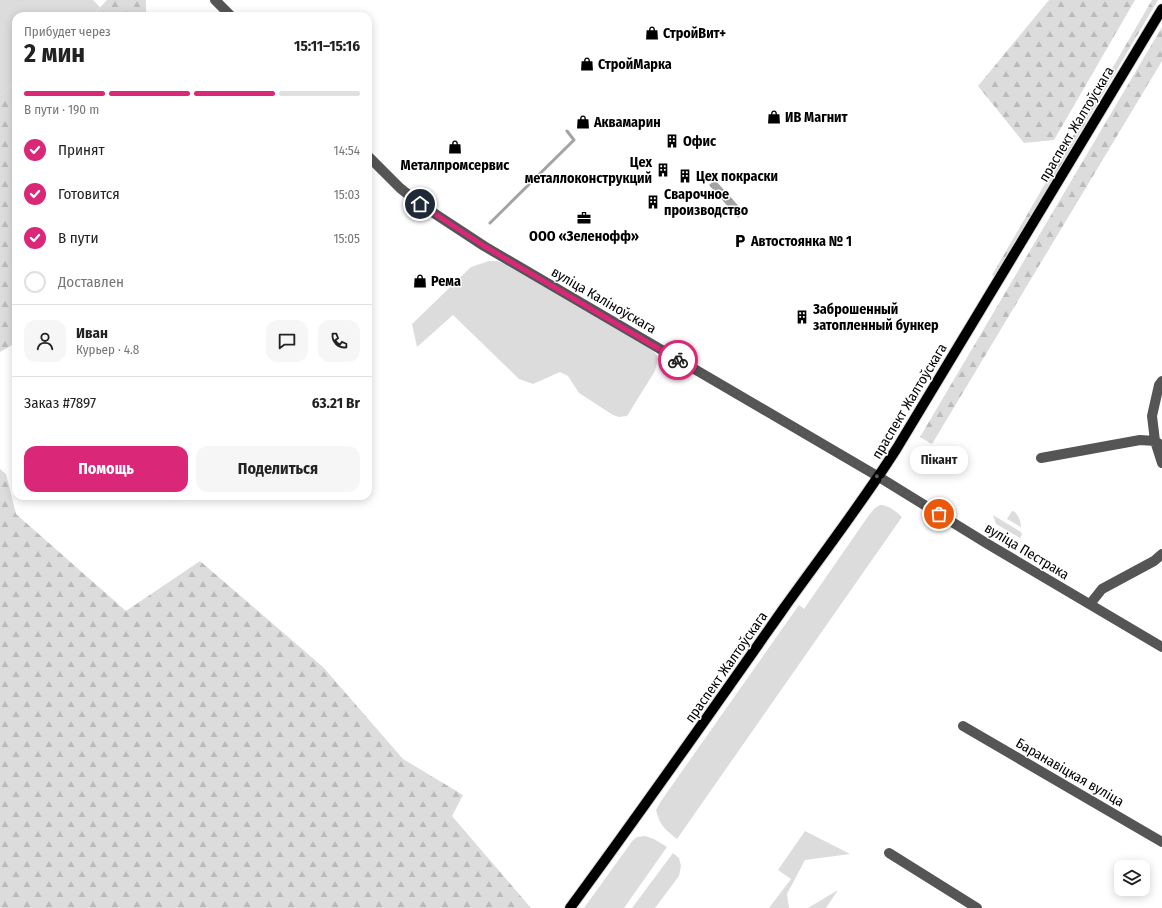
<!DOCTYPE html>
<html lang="ru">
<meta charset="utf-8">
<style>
:root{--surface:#fff;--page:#f6f6f6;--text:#222;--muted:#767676;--line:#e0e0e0;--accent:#db2777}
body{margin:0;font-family:"Fira Sans Condensed",sans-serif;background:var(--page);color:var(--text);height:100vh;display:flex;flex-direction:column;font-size:15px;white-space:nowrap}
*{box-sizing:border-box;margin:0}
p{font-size:13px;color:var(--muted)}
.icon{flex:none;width:22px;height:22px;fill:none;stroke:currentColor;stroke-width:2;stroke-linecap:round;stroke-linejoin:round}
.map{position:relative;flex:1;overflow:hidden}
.details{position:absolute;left:12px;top:12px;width:360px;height:488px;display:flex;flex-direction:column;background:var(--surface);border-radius:12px;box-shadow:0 2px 10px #0003}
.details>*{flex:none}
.controls{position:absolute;left:1114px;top:860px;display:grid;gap:8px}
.controls a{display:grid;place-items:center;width:36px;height:36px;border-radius:8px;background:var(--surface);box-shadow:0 2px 10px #0003;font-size:20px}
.pin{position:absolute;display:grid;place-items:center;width:34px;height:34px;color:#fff;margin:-17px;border:2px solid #fff;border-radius:50%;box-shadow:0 1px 4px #0007}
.courier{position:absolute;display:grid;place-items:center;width:40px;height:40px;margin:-20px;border:3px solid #db2777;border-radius:50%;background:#fff;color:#222;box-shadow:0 1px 5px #0007}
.bubble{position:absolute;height:28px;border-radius:12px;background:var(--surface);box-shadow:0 2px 10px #0003;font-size:13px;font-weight:700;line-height:28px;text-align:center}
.head em{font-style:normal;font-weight:700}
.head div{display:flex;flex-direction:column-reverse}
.head{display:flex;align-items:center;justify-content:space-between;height:68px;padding:0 12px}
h1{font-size:26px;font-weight:700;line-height:30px}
.bar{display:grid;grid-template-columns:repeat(4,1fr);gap:6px 4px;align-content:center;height:48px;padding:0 12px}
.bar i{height:5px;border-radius:3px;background:var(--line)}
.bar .current{background:var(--accent)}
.bar p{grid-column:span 4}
.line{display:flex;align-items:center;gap:10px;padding:0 12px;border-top:1px solid var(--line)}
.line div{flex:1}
.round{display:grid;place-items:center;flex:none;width:42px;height:42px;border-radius:12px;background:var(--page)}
ol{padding:0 12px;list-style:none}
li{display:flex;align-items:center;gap:12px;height:44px}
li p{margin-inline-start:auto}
li .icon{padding:4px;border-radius:50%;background:var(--accent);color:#fff;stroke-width:4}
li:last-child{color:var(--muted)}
li i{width:22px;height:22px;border:2px solid var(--line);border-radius:50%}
.action{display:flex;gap:8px;margin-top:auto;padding:8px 12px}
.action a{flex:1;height:46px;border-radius:12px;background:var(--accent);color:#fff;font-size:16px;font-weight:700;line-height:46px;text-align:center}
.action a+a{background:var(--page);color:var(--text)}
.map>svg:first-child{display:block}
.grass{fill:#dcdcdc}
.forest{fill:url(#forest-firs)}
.water{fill:url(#water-ripples)}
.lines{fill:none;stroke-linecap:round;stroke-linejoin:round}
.stream{stroke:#a3a3a3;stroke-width:3}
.major-casing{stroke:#dbdbdb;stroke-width:12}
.minor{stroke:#555;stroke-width:10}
.major{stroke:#000;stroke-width:10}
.done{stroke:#595959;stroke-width:4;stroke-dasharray:0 7.2}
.route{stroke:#db2777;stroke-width:5}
.labels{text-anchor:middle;stroke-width:3;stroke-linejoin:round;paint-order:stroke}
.poi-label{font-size:14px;font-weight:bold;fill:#000;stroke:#fff;text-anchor:start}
.street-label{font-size:14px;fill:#000;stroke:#fff}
</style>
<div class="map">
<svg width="1162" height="908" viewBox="0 0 1162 908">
<defs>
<pattern id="forest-firs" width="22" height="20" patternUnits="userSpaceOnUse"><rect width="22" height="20" fill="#dcdcdc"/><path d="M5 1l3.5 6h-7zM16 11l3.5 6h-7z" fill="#bbb"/></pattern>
<pattern id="water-ripples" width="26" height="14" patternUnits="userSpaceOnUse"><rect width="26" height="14" fill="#a3a3a3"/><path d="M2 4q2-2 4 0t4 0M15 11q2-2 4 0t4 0" fill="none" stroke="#8b8b8b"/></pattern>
</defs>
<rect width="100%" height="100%" fill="#fff"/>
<path class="grass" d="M0,0H93L100,7L92,16H16V82L0,95Z
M489,261H497L505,264L654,351L658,358L655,371L627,416L619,417L613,415L579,393L568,376L560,372L533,384L519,379L453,315L417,347L412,324L471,267Z
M880,505C889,505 895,511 902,517L677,839C665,829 660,826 656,810L661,801L799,605L804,609L869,515L875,508Z
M1012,511L1015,512C1019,517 1021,521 1021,527L1007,519Z
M993,515L1021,532L1022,535L1020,538L996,524Z
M805,831L850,854L805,860L787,894L789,908H769L791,879L778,870Z
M645,836L654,839L667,847L624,908H584L633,840L637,837Z
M673,853L679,858L681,866L679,876L655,908H632Z
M838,890L826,908H808Z"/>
<path class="forest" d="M107,0H146V16H92Z
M1049,0H1135L1054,140L1024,143L978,86Z
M1152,0H1158L995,277L992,275Z
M1162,27V61L932,444L920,437Z
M16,82V343L0,352V95Z
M0,469L6,474L16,514L126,611L200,561L323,667L403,759L463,795L452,816L531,908H0Z"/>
<path class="water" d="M715,180L744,212L738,218L709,185Z"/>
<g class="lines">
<path class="stream" d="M490,223L574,140L567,131"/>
<g class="major-casing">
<path id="major" d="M570,908C643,809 713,709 784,608C822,555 862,503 897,448L1162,9"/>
</g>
<path class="minor" d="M215,0L231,16
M368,156L400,188L420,204L484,246L879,477L986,543L1162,647
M1162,381L1159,385L1152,416L1155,441L1162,463
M1041,458L1140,440L1155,441L1162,446
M1090,604L1102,589L1154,561L1162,554
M963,726L1162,842
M889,853L977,908"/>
<use href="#major" class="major"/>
</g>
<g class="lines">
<path class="done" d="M678,360L878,477L939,514"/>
<path class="route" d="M420,204L484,246L678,360"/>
</g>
<defs>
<g id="shop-bare" transform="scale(1.08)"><path d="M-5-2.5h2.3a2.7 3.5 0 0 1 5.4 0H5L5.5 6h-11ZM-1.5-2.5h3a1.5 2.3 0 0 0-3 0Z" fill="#000" stroke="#fff" stroke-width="2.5" paint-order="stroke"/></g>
<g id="building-bare" transform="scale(1.08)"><path d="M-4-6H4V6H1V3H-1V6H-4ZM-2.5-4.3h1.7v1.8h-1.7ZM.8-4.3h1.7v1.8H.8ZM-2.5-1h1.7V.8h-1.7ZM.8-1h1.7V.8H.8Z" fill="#000" stroke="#fff" stroke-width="2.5" paint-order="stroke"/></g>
<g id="office-bare" transform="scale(1.08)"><path d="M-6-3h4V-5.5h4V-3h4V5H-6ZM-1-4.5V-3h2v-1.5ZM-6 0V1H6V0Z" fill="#000" stroke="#fff" stroke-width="2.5" paint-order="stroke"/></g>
<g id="parking-bare" transform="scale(1.08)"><path d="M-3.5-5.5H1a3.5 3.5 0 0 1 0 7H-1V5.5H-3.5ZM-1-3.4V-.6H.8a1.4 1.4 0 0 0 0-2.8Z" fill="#000" stroke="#fff" stroke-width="2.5" paint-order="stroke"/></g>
</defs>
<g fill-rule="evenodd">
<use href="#shop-bare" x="652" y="33"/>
<use href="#shop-bare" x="587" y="64"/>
<use href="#shop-bare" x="774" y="117"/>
<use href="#shop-bare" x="583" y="122"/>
<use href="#building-bare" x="672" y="141"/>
<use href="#shop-bare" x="455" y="147"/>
<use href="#building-bare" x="663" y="170"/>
<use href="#building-bare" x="685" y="176"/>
<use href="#building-bare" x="653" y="202"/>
<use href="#office-bare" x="584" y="218"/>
<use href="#parking-bare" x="740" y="241"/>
<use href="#shop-bare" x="420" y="281"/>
<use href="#building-bare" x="802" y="317"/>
</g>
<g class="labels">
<g class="poi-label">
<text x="663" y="38">СтройВит+</text>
<text x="598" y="69">СтройМарка</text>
<text x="785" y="122">ИВ Магнит</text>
<text x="594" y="127">Аквамарин</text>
<text x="683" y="146">Офис</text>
<text x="652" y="167" text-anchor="end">Цех<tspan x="652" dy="16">металлоконструкций</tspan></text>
<text x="455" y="170" text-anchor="middle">Металпромсервис</text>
<text x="696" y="181">Цех покраски</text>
<text x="664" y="199">Сварочное<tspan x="664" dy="16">производство</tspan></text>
<text x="584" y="241" text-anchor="middle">ООО «Зеленофф»</text>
<text x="751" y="246">Автостоянка № 1</text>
<text x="431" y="286">Рема</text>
<text x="813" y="314">Заброшенный<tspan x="813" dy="16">затопленный бункер</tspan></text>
</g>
<g class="street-label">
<text transform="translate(1076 124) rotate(-59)" y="5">праспект Жалтоўскага</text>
<text transform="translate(604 300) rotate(30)" y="5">вуліца Каліноўскага</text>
<text transform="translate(909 401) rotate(-59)" y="5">праспект Жалтоўскага</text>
<text transform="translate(1027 551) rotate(31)" y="5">вуліца Пестрака</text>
<text transform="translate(726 667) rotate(-55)" y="5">праспект Жалтоўскага</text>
<text transform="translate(1070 772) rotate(30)" y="5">Баранавіцкая вуліца</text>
</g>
</g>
</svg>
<div class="controls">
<a><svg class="icon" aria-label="layers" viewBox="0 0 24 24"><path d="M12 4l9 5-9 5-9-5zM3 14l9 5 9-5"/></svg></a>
</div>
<div class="pin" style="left:939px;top:514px;background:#ea580c"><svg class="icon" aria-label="bag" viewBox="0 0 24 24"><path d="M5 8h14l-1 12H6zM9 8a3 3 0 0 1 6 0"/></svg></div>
<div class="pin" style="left:420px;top:204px;background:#1f2937"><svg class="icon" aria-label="home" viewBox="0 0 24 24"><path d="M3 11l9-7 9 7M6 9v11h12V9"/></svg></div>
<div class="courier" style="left:678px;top:360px"><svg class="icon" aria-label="bike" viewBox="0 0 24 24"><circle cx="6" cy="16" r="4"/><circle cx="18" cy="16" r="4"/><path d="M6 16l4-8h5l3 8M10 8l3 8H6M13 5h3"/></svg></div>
<div class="bubble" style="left:910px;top:446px;width:58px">Пікант</div>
<section class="details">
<div class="head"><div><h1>2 мин</h1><p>Прибудет через</p></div><em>15:11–15:16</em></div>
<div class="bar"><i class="current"></i><i class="current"></i><i class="current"></i><i></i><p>В пути · 190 m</p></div>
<ol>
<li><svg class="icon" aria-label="check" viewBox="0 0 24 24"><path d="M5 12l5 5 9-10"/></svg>Принят<p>14:54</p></li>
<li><svg class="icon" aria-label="check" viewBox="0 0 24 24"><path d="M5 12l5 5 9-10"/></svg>Готовится<p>15:03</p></li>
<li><svg class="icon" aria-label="check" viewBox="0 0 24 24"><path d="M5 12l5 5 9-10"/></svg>В пути<p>15:05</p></li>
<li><i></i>Доставлен</li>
</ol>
<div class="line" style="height:72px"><a class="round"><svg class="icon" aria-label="person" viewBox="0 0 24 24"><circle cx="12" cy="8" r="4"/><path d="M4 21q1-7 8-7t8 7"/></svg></a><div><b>Иван</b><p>Курьер · 4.8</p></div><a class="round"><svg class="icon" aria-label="chat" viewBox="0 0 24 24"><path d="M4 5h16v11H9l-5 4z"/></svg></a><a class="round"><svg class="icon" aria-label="phone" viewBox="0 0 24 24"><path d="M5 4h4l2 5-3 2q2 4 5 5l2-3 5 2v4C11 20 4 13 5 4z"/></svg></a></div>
<div class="line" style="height:52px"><div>Заказ #7897</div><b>63.21 Br</b></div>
<div class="action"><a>Помощь</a><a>Поделиться</a></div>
</section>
</div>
